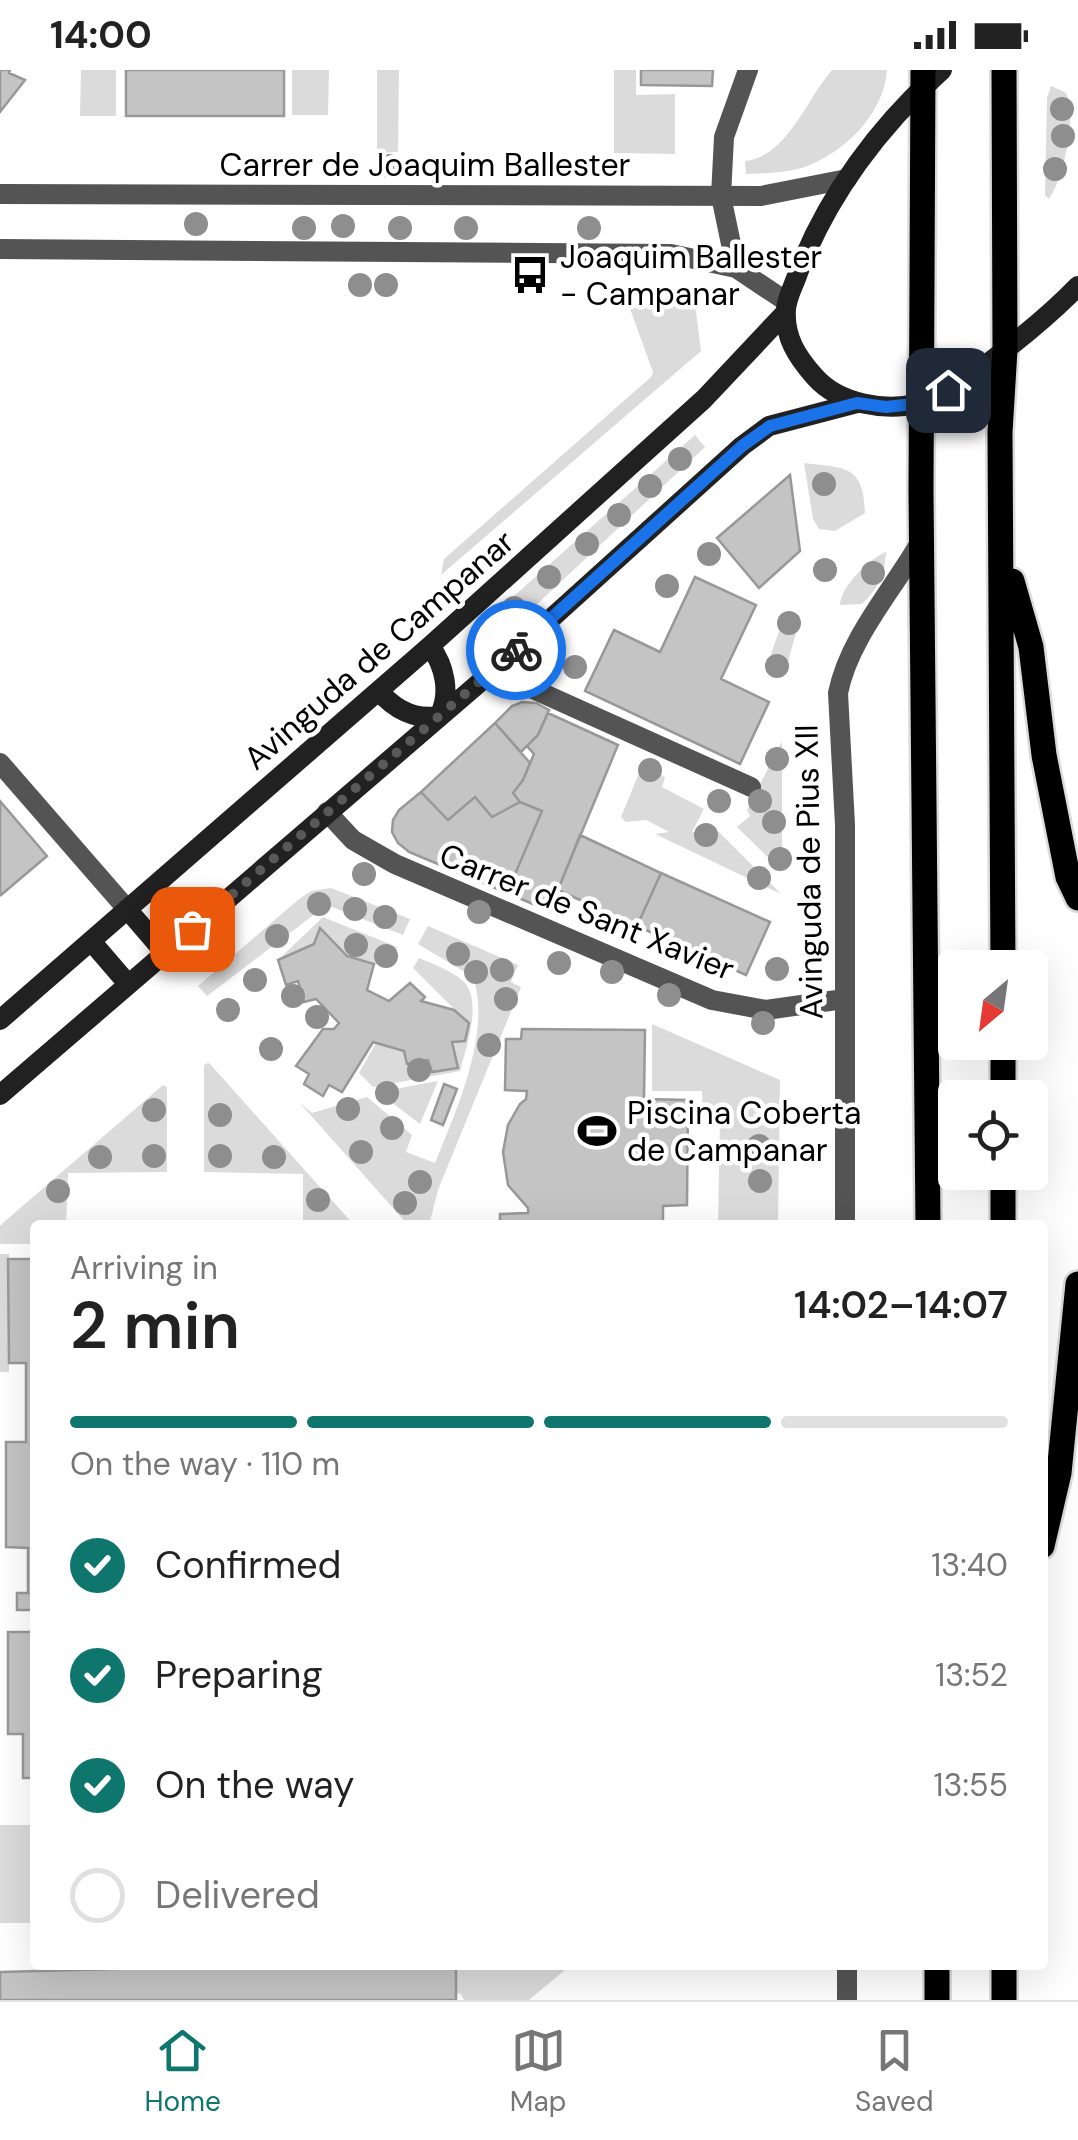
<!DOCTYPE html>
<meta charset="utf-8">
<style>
:root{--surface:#fff;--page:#f2f2f2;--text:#222;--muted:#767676;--line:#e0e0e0;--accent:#0f766e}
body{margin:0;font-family:"DM Sans",sans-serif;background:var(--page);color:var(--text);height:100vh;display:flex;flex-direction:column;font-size:38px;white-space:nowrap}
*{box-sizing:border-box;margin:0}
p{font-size:32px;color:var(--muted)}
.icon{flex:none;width:55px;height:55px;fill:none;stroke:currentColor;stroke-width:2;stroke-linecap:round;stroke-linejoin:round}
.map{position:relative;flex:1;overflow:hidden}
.drawer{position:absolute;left:30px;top:1150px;width:1018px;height:750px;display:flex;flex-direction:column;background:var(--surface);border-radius:10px;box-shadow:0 10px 40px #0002}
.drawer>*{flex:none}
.needle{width:65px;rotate:209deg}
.controls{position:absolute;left:938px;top:880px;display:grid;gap:20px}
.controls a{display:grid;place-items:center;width:110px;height:110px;border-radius:10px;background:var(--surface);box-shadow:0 10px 40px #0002;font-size:50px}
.pin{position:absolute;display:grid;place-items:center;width:85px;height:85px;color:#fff;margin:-42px;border-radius:20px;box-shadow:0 5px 15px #0006}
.courier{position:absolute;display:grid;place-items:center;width:100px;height:100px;margin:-50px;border:8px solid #1a73e8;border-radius:50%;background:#fff;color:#222;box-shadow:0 2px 12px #0007}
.headline em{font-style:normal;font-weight:600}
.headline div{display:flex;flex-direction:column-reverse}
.headline{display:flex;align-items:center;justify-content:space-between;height:170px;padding:0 40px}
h1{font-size:65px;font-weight:600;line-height:75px}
.bar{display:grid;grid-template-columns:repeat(4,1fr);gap:15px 10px;align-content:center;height:120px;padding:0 40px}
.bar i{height:12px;border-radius:8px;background:var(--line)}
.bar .on{background:var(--accent)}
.bar p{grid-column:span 4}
ol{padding:0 40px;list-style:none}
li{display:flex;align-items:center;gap:30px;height:110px}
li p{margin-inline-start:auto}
li .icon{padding:10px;border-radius:50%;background:var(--accent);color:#fff;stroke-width:4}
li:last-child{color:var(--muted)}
li i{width:55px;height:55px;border:5px solid var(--line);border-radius:50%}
.status{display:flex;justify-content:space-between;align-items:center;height:70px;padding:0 50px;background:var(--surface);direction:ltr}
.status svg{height:28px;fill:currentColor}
.tab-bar{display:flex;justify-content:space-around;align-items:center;height:140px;border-top:2px solid var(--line);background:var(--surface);font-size:28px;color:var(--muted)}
.tab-bar a{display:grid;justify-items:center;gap:5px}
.tab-bar .on{color:var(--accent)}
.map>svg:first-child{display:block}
.green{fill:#dbdbdb}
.building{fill:#c4c4c4;stroke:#989898;stroke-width:2.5}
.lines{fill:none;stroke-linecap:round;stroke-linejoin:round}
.primary-casing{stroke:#dbdbdb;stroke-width:30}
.service{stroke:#545454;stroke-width:20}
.pedestrian{stroke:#545454;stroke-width:20}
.minor{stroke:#545454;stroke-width:20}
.tertiary{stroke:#545454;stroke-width:20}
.secondary{stroke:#212121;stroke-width:20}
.primary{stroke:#000;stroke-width:25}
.tree{fill:#8e8e8e}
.done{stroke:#595959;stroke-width:10;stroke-dasharray:0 18}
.route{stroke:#1a73e8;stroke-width:12}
.labels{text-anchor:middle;stroke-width:9;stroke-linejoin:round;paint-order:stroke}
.street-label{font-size:32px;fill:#000;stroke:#fff}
.poi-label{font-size:32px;fill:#000;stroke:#fff;text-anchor:start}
</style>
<div class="status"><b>14:00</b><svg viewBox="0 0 49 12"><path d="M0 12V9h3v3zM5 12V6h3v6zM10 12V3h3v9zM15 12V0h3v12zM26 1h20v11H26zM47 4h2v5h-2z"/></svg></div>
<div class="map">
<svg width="1078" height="1930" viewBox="0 0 1078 1930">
<rect width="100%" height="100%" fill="#fff"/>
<path class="green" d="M81,0H116V46H80Z
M292,0H329L328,45H292Z
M377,0H399L398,82L377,83Z
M614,0H636V25L675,24V84L614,83Z
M832,0H887C884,45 843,84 802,98C783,103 764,103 746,104L745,91C787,87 807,28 832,0Z
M1051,16C1054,17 1063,21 1066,23C1078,43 1063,110 1049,129L1045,125L1047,28Z
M628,233H695L701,281L441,505L444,489L651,307L653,302Z
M695,365L705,377L473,594L470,592L467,570L470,565Z
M804,393C842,398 864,393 865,443L835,461L819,459L813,449Z
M886,482C884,507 879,517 862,534L840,535C841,517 868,489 886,482Z
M786,542L800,548L785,603L780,607L766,602L767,595Z
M782,671V801L737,757L750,746L747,740Z
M644,691H648L665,708L662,717L704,739L692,762L718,761L781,824L655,764L669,762L646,750L626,752L621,747Z
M331,818L410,849L403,865L332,837H324L207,926L198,916L298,830L311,821Z
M323,847L397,877L387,897L347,886L320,858L314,874L278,890Z
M428,856L518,895L511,912L521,917L438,1120L429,1155H408L299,1032L312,1043L367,1027L412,1065L406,1082L435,1093C456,1041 492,962 473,907L418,874Z
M419,888C433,894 450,900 462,910C484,929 466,977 460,1001L373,1017L359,1003L376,973L404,981L408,994L428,990L432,1002L458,998L452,972L465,971L468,953L413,898Z
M652,954L780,1010L778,1155H718L720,1047L703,1046L702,1021H652Z
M208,993L210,994L354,1155H303V1104L204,1102V995Z
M438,1011L420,1054L378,1022Z
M163,1015L167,1017V1102L68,1103L66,1155H35V1174H0V1156L4,1152Z
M0,1184H9V1302H0Z
M0,1755H35V1853H0Z
M456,1895H571L529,1930H464L460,1923L456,1924Z"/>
<path class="building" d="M0,0H10L9,3L25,10L0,42Z
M126,0H284V46H126Z
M641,0H713L712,16L641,15Z
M790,405L800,481L759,518L717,468Z
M695,507L756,535L721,609L769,632L740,694L585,621L614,560L660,582Z
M522,632L536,633L549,640L538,665L521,682L495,653L512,636Z
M548,643L618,675L549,841L507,823L542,741L520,732L513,723L523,710L534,684L527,676L538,665Z
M495,653L530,693L523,710L513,723L520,732L492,747L475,727L448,750L421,722Z
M421,722L448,750L475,727L492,747L520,732L542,741L507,823L409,782L398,773L392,762L393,750L399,740Z
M0,731L47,786L1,825L0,823Z
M580,765L661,803L637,856L558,820Z
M661,803L770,852L746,905L637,856Z
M320,858L347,886L374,894L367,920L389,931L410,913L425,927L421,931L454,940L469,953L465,971L452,972L458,998L432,1002L428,990L407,994L404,981L373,972L342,1022L329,1015L323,1026L304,1014L309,1004L296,996L323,959H334L339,953L316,929L304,932L298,911L286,915L278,890L314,874Z
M522,959L645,960L644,1029L688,1030L687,1135L663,1136V1155H500V1144L528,1143V1138L508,1115L503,1082L508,1055L520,1034L526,1029L527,1021L505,1020L506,969H521Z
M444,1014L457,1019L443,1055L431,1050Z
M8,1189H35V1540H17V1523H28V1478L6,1477V1372H26V1293H9Z
M8,1562H35V1708H23V1664H8Z
M268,1895H456V1930H0V1902Z"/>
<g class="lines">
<g class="primary-casing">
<path id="primary" d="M923,0L921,420L928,1155
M1012,511L1031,577L1044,685L1068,807L1078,828
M1003,898L1000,362L1005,280L1004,0
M1003,1028V972
M1003,1155V1102
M1042,1476L1059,1403L1078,1214
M1004,1895V1930
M937,1930V1895"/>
</g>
<path class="service" d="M0,693L127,839"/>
<path class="pedestrian" d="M493,601L751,717"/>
<path class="minor" d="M736,198L721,126L724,67L748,0
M327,742L353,770L395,794L712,930L766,940L844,929
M845,1155V755L838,623C849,568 893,520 921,471
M847,1930V1895"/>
<path class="tertiary" d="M0,124L761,126L847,109
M0,179L671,184L736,198L787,232"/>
<path class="secondary" d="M942,0C880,55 827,126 798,203C794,215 787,227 786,239C784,267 797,287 815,307C839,334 885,342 920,333C959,323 1049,246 1078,216
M379,621C394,639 415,650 439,646C451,624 445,596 430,576
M127,839L165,883
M91,871L128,914
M0,950L430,576L704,329L785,243
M0,1025L493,601L742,376L769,356L857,333"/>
<use href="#primary" class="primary"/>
</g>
<g class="tree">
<circle cx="1062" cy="39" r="12"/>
<circle cx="1063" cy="66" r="12"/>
<circle cx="389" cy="96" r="12"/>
<circle cx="1055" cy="99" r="12"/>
<circle cx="196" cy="154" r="12"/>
<circle cx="343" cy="156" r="12"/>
<circle cx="304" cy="158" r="12"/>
<circle cx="400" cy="158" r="12"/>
<circle cx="466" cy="158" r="12"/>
<circle cx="589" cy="158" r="12"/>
<circle cx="360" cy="215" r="12"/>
<circle cx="386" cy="215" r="12"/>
<circle cx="680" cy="389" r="12"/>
<circle cx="824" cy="414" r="12"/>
<circle cx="650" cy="416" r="12"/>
<circle cx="619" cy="445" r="12"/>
<circle cx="587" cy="474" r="12"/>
<circle cx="709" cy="484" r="12"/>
<circle cx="825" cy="500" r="12"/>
<circle cx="873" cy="503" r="12"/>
<circle cx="549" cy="507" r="12"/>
<circle cx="667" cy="516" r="12"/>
<circle cx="514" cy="538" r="12"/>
<circle cx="789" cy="553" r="12"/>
<circle cx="482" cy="568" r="12"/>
<circle cx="777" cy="596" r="12"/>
<circle cx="575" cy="597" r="12"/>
<circle cx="777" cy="689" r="12"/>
<circle cx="650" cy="700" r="12"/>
<circle cx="719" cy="731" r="12"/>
<circle cx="760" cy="731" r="12"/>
<circle cx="774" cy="752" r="12"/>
<circle cx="706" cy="765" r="12"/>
<circle cx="780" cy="789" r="12"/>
<circle cx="364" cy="804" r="12"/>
<circle cx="759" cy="808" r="12"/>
<circle cx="319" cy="834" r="12"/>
<circle cx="355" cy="839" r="12"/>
<circle cx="479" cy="842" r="12"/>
<circle cx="385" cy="847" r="12"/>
<circle cx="277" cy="866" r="12"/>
<circle cx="356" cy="875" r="12"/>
<circle cx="458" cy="884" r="12"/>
<circle cx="386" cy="886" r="12"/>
<circle cx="559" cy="893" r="12"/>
<circle cx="777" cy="899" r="12"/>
<circle cx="502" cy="900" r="12"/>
<circle cx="476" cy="902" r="12"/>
<circle cx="612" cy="902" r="12"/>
<circle cx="255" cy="910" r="12"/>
<circle cx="669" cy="925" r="12"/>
<circle cx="293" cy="926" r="12"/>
<circle cx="506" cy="929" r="12"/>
<circle cx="228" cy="940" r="12"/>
<circle cx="317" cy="947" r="12"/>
<circle cx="763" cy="953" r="12"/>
<circle cx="489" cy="975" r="12"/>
<circle cx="271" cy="979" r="12"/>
<circle cx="419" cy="1000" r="12"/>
<circle cx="387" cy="1023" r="12"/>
<circle cx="348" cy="1039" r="12"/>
<circle cx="154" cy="1040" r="12"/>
<circle cx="220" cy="1045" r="12"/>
<circle cx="392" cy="1058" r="12"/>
<circle cx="759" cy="1076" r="12"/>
<circle cx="361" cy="1082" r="12"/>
<circle cx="154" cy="1086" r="12"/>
<circle cx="220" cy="1086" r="12"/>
<circle cx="100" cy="1087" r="12"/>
<circle cx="274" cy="1087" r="12"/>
<circle cx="760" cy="1111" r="12"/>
<circle cx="420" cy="1112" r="12"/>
<circle cx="58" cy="1121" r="12"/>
<circle cx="318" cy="1130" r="12"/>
<circle cx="405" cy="1133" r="12"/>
</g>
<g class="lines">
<path class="done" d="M192,859L516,580"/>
<path class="route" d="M516,580L742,376L770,356L857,333L886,337L922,333L948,320"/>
</g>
<defs>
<g id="bus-bare" transform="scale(3)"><path d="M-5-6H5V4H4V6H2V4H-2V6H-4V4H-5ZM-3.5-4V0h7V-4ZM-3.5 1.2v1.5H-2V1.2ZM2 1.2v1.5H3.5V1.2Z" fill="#000" stroke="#fff" stroke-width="2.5" paint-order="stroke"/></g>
<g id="stadium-bare" transform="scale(3)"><path d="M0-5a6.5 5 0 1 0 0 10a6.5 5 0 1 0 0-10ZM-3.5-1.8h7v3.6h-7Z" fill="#000" stroke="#fff" stroke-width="2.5" paint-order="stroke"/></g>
</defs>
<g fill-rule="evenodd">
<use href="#bus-bare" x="530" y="205"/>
<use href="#stadium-bare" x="597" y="1061"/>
</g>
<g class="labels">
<g class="street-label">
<text x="425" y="106">Carrer de Joaquim Ballester</text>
<text transform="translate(379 580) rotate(-41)" y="11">Avinguda de Campanar</text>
<text transform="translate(809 802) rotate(-91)" y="11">Avinguda de Pius XII</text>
<text transform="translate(587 842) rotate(22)" y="11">Carrer de Sant Xavier</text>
</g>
<g class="poi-label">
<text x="560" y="198">Joaquim Ballester<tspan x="560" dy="37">- Campanar</tspan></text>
<text x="627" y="1054">Piscina Coberta<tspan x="627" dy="37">de Campanar</tspan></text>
</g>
</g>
</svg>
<div class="controls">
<a><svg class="needle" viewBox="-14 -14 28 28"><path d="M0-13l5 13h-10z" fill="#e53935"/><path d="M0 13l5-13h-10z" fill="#767676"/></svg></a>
<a><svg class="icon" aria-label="locate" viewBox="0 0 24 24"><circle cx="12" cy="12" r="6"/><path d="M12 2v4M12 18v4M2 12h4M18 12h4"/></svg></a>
</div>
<div class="pin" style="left:192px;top:859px;background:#ea580c"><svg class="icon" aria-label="bag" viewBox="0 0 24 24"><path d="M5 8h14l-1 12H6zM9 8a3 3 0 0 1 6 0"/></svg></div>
<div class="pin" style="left:948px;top:320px;background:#1f2937"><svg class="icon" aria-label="home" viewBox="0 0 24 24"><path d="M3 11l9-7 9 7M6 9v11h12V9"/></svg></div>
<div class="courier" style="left:516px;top:580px"><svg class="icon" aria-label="bike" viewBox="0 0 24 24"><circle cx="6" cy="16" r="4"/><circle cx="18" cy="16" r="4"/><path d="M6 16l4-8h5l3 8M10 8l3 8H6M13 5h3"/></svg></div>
<section class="drawer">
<div class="headline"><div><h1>2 min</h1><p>Arriving in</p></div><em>14:02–14:07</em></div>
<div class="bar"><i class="on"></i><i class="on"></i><i class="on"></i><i></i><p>On the way · 110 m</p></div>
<ol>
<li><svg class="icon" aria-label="check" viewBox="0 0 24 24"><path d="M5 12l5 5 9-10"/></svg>Confirmed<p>13:40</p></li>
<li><svg class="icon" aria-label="check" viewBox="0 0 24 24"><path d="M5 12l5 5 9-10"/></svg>Preparing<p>13:52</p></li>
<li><svg class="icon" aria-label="check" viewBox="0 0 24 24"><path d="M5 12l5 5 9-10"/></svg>On the way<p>13:55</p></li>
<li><i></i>Delivered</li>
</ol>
</section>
</div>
<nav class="tab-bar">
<a class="on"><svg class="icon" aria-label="home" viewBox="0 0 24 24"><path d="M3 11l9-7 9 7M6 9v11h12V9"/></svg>Home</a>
<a><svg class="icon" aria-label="map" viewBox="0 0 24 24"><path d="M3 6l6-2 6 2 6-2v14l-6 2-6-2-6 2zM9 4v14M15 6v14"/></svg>Map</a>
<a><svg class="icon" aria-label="saved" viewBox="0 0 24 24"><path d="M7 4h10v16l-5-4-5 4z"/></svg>Saved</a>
</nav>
